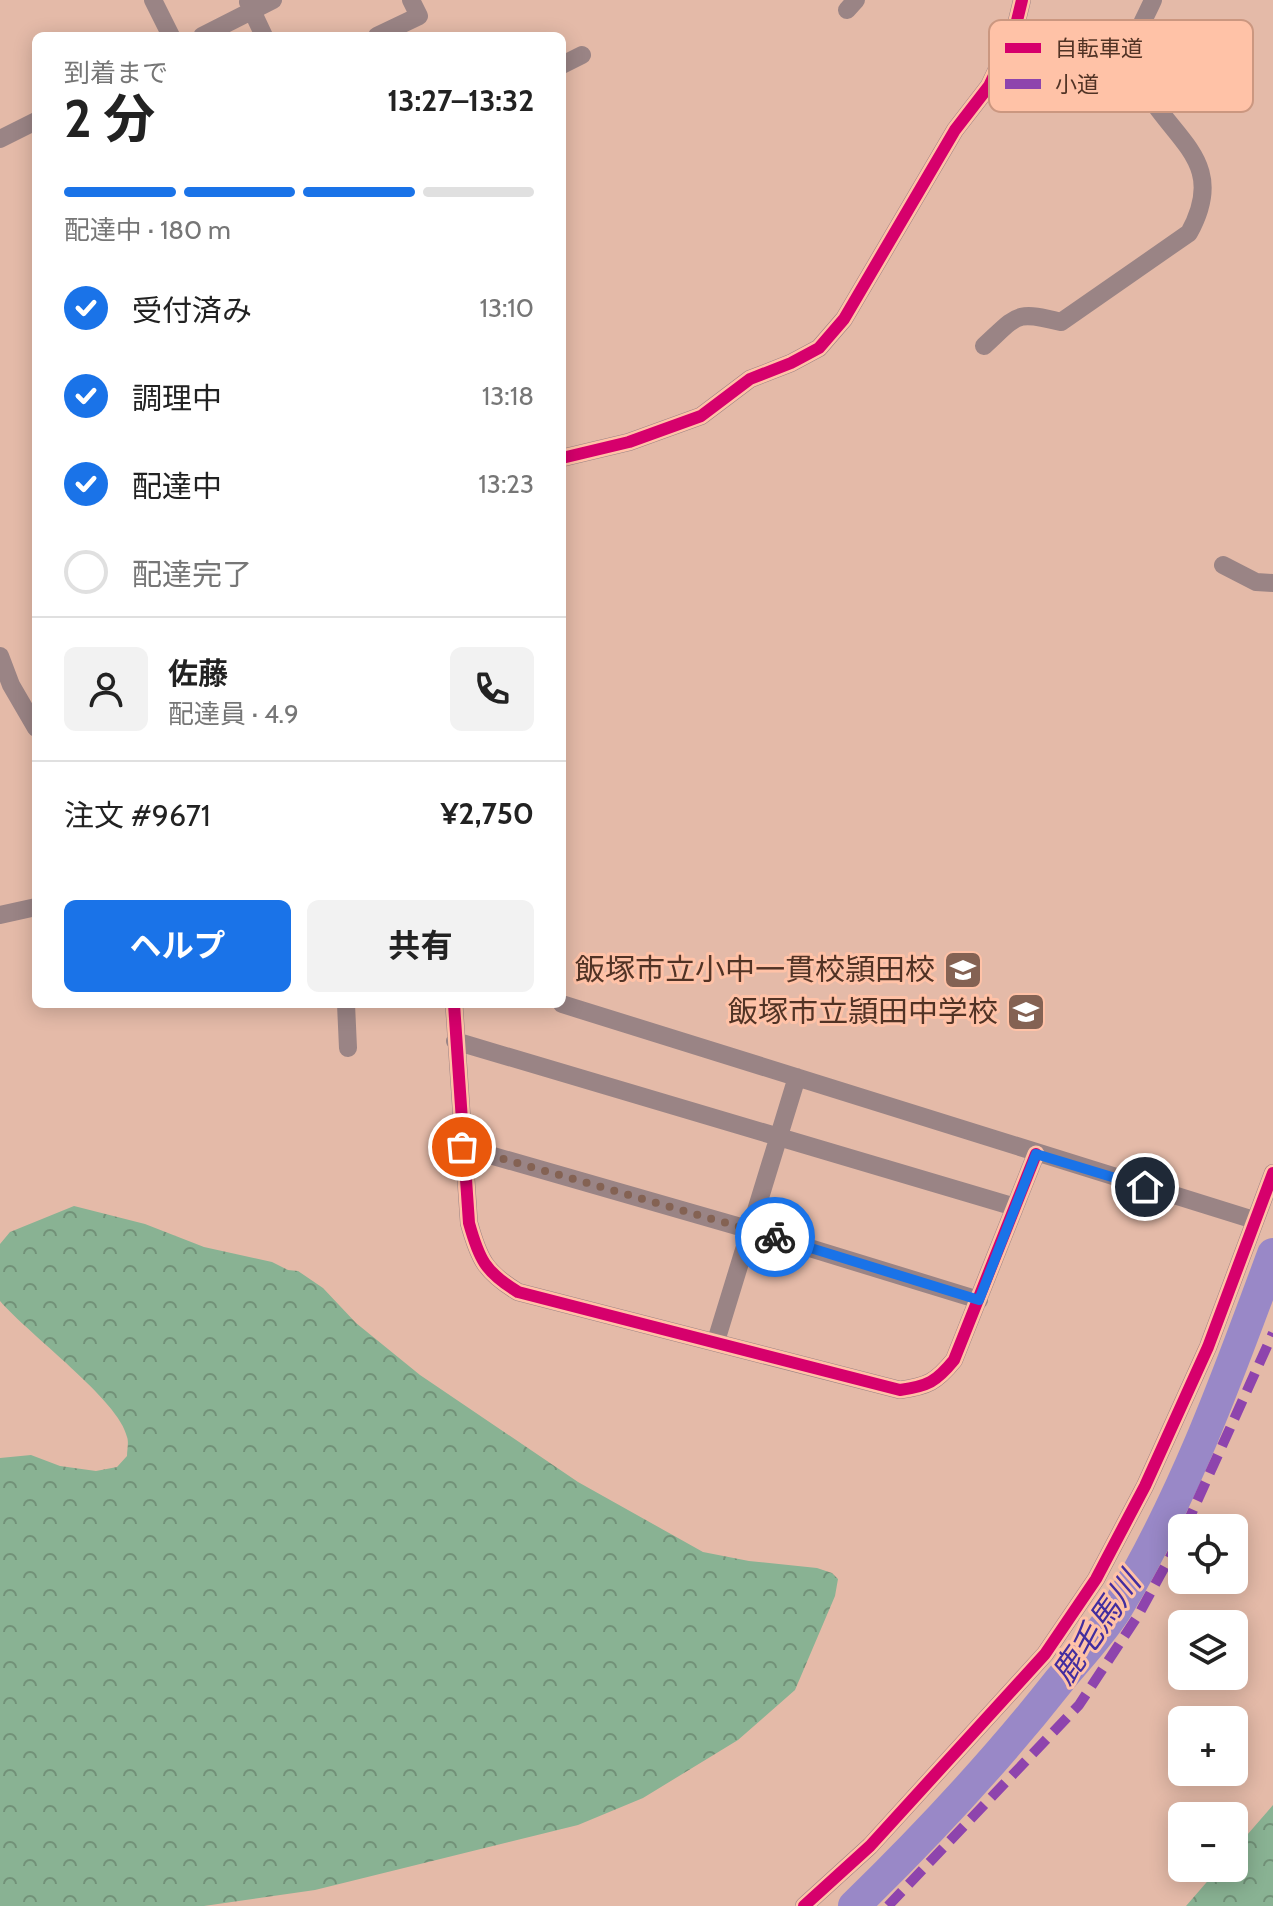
<!DOCTYPE html>
<html lang="ja">
<meta charset="utf-8">
<style>
:root{--surface:#fff;--page:#f2f2f2;--text:#222;--muted:#767676;--line:#e0e0e0;--accent:#1a73e8}
body{margin:0;font-family:Cabin,"Noto Sans JP",sans-serif;background:var(--page);color:var(--text);height:100vh;display:flex;flex-direction:column;font-size:30px;white-space:nowrap}
*{box-sizing:border-box;margin:0}
p{font-size:26px;color:var(--muted)}
.icon{flex:none;width:44px;height:44px;fill:none;stroke:currentColor;stroke-width:2;stroke-linecap:round;stroke-linejoin:round}
.map{position:relative;flex:1;overflow:hidden}
.drawer{position:absolute;left:32px;top:32px;width:534px;height:976px;display:flex;flex-direction:column;background:var(--surface);border-radius:12px;box-shadow:0 4px 20px #0003}
.drawer>*{flex:none}
.tools{position:absolute;left:1168px;top:1514px;display:grid;gap:16px}
.tools a{display:grid;place-items:center;width:80px;height:80px;border-radius:12px;background:var(--surface);box-shadow:0 4px 20px #0003;font-size:40px}
.pin{position:absolute;display:grid;place-items:center;width:68px;height:68px;color:#fff;margin:-34px;border:4px solid #fff;border-radius:50%;box-shadow:0 2px 8px #0007}
.courier{position:absolute;display:grid;place-items:center;width:80px;height:80px;margin:-40px;border:6px solid #1a73e8;border-radius:50%;background:#fff;color:#222;box-shadow:0 2px 10px #0007}
.overview em{font-style:normal;font-weight:700}
.overview div{display:flex;flex-direction:column-reverse}
.overview{display:flex;align-items:center;justify-content:space-between;height:136px;padding:0 32px}
h1{font-size:52px;font-weight:700;line-height:60px}
.bar{display:grid;grid-template-columns:repeat(4,1fr);gap:12px 8px;align-content:center;height:96px;padding:0 32px}
.bar i{height:10px;border-radius:6px;background:var(--line)}
.bar .current{background:var(--accent)}
.bar p{grid-column:span 4}
.line{display:flex;align-items:center;gap:20px;padding:0 32px;border-top:2px solid var(--line)}
.line div{flex:1}
.round{display:grid;place-items:center;flex:none;width:84px;height:84px;border-radius:12px;background:var(--page)}
ol{padding:0 32px;list-style:none}
li{display:flex;align-items:center;gap:24px;height:88px}
li p{margin-inline-start:auto}
li .icon{padding:8px;border-radius:50%;background:var(--accent);color:#fff;stroke-width:4}
li:last-child{color:var(--muted)}
li i{width:44px;height:44px;border:4px solid var(--line);border-radius:50%}
.primary-button{display:flex;gap:16px;margin-top:auto;padding:16px 32px}
.primary-button a{flex:1;height:92px;border-radius:12px;background:var(--accent);color:#fff;font-size:32px;font-weight:700;line-height:92px;text-align:center}
.primary-button a+a{background:var(--page);color:var(--text)}
.map>svg:first-child{display:block}
.forest{fill:url(#forest-crowns)}
.lines{fill:none;stroke-linecap:round;stroke-linejoin:round}
.river{stroke:#9988c7;stroke-width:32}
.minor{stroke:#9a8485;stroke-width:18}
.quiet{stroke:#8e44ad;stroke-width:10;stroke-dasharray:20 10;stroke-linecap:butt}
.cycleway-casing{stroke:#ffc2a7;stroke-width:17}
.cycleway{stroke:#d6006c;stroke-width:12}
.done{stroke:#846253;stroke-width:8;stroke-dasharray:0 14.4}
.route{stroke:#1a73e8;stroke-width:10}
.labels{text-anchor:middle;stroke-width:6;stroke-linejoin:round;paint-order:stroke}
.poi-label{font-size:30px;fill:#513325;stroke:#ffc2a7;text-anchor:end}
.water-label{font-size:32px;font-style:italic;fill:#432d9f;stroke:#ffc2a7}
.key{fill:#ffc2a7;stroke:#cb9780;stroke-width:2}
.key-label{font-size:22px;fill:#513325}
</style>
<div class="map">
<svg width="1273" height="1906" viewBox="0 0 1273 1906">
<defs>
<pattern id="forest-crowns" width="20" height="18" patternUnits="userSpaceOnUse" patternTransform="scale(2)"><rect width="20" height="18" fill="#89b293"/><path d="M2 6a3 3 0 1 1 6 0M12 15a3 3 0 1 1 6 0" fill="none" stroke="#729178"/></pattern>
</defs>
<rect width="100%" height="100%" fill="#e4baa8"/>
<path class="forest" d="M74,1206L145,1224L204,1247L272,1262L288,1270L298,1271L323,1288L356,1323L420,1375L578,1482L703,1552L749,1561L817,1568L832,1573L838,1579L835,1596L795,1690L738,1740L643,1798L578,1825L315,1890L204,1906H0V1458L31,1455L60,1466L96,1471L117,1467L127,1456C127,1450 129,1442 127,1437C120,1401 28,1334 0,1301V1244L10,1232Z
M1273,1805V1906H1186L1219,1868H1234V1850Z"/>
<g class="lines">
<path class="river" d="M854,1906C927,1835 996,1761 1059,1681C1078,1658 1100,1635 1116,1610C1184,1498 1228,1376 1273,1254"/>
<path class="minor" d="M153,0L171,36
M248,2L264,36
M847,10L856,0
M202,36L273,0
M377,36L419,16L411,0
M562,65L582,55
M0,139L36,121
M984,346C1018,315 1015,310 1061,322L1189,233C1230,159 1169,140 1141,81C1137,73 1132,61 1132,52C1132,40 1148,12 1153,0
M562,458L629,442L701,416L750,379L791,363L819,348L844,319L955,130L989,86L1014,33L1022,0
M1223,565L1256,582L1273,583
M0,656L11,685L36,728
M0,915L36,907
M346,1004L348,1048
M454,1004L469,1223C479,1259 485,1272 518,1292L900,1390C928,1386 936,1382 954,1360L1036,1154
M562,1004L1254,1220
M455,1041L1015,1207
M462,1147L751,1230L979,1300
M716,1341L797,1077
M804,1906L870,1846L1045,1654L1096,1579L1145,1486L1208,1347L1273,1173"/>
<path class="quiet" d="M1185,1528L1273,1333
M888,1906L1079,1705L1139,1614L1182,1535"/>
<g class="cycleway-casing">
<path id="cycleway" d="M562,458L629,442L701,416L750,379L791,363L819,348L844,319L955,130L989,86L1014,33L1022,0
M454,1004L469,1223C479,1259 485,1272 518,1292L900,1390C928,1386 936,1382 954,1360L1036,1154
M804,1906L870,1846L1045,1654L1096,1579L1145,1486L1208,1347L1273,1173"/>
</g>
<use href="#cycleway" class="cycleway"/>
</g>
<g class="lines">
<path class="done" d="M462,1147L775,1237"/>
<path class="route" d="M775,1237L979,1300L1036,1154L1145,1187"/>
</g>
<defs>
<g id="school-square" transform="scale(2)"><rect x="-9" y="-9" width="18" height="18" rx="4" fill="#846253" stroke="#ffc2a7"/><path d="M0-5L7-2L0 1L-7-2ZM-4 1L0 2.5L4 1V4Q0 6-4 4Z" fill="#fff"/></g>
</defs>
<g fill-rule="evenodd">
<use href="#school-square" x="963" y="970"/>
<use href="#school-square" x="1026" y="1012"/>
</g>
<g class="labels">
<g class="poi-label">
<text x="935" y="980">飯塚市立小中一貫校頴田校</text>
<text x="998" y="1022">飯塚市立頴田中学校</text>
</g>
<g class="water-label">
<text transform="translate(1096 1628) rotate(-55)" y="11">鹿毛馬川</text>
</g>
</g>
<rect x="989" y="20" width="264" height="92" rx="12" class="key"/>
<rect x="1005" y="43" width="36" height="10" fill="#d6006c"/>
<rect x="1005" y="79" width="36" height="10" fill="#8e44ad"/>
<g class="key-label">
<text x="1055" y="56">自転車道</text>
<text x="1055" y="92">小道</text>
</g>
</svg>
<div class="tools">
<a><svg class="icon" aria-label="locate" viewBox="0 0 24 24"><circle cx="12" cy="12" r="6"/><path d="M12 2v4M12 18v4M2 12h4M18 12h4"/></svg></a>
<a><svg class="icon" aria-label="layers" viewBox="0 0 24 24"><path d="M12 4l9 5-9 5-9-5zM3 14l9 5 9-5"/></svg></a>
<a>+</a>
<a>−</a>
</div>
<div class="pin" style="left:462px;top:1147px;background:#ea580c"><svg class="icon" aria-label="bag" viewBox="0 0 24 24"><path d="M5 8h14l-1 12H6zM9 8a3 3 0 0 1 6 0"/></svg></div>
<div class="pin" style="left:1145px;top:1187px;background:#1f2937"><svg class="icon" aria-label="home" viewBox="0 0 24 24"><path d="M3 11l9-7 9 7M6 9v11h12V9"/></svg></div>
<div class="courier" style="left:775px;top:1237px"><svg class="icon" aria-label="bike" viewBox="0 0 24 24"><circle cx="6" cy="16" r="4"/><circle cx="18" cy="16" r="4"/><path d="M6 16l4-8h5l3 8M10 8l3 8H6M13 5h3"/></svg></div>
<section class="drawer">
<div class="overview"><div><h1>2 分</h1><p>到着まで</p></div><em>13:27–13:32</em></div>
<div class="bar"><i class="current"></i><i class="current"></i><i class="current"></i><i></i><p>配達中 · 180 m</p></div>
<ol>
<li><svg class="icon" aria-label="check" viewBox="0 0 24 24"><path d="M5 12l5 5 9-10"/></svg>受付済み<p>13:10</p></li>
<li><svg class="icon" aria-label="check" viewBox="0 0 24 24"><path d="M5 12l5 5 9-10"/></svg>調理中<p>13:18</p></li>
<li><svg class="icon" aria-label="check" viewBox="0 0 24 24"><path d="M5 12l5 5 9-10"/></svg>配達中<p>13:23</p></li>
<li><i></i>配達完了</li>
</ol>
<div class="line" style="height:144px"><a class="round"><svg class="icon" aria-label="person" viewBox="0 0 24 24"><circle cx="12" cy="8" r="4"/><path d="M4 21q1-7 8-7t8 7"/></svg></a><div><b>佐藤</b><p>配達員 · 4.9</p></div><a class="round"><svg class="icon" aria-label="phone" viewBox="0 0 24 24"><path d="M5 4h4l2 5-3 2q2 4 5 5l2-3 5 2v4C11 20 4 13 5 4z"/></svg></a></div>
<div class="line" style="height:104px"><div>注文 #9671</div><b>¥2,750</b></div>
<div class="primary-button"><a>ヘルプ</a><a>共有</a></div>
</section>
</div>
